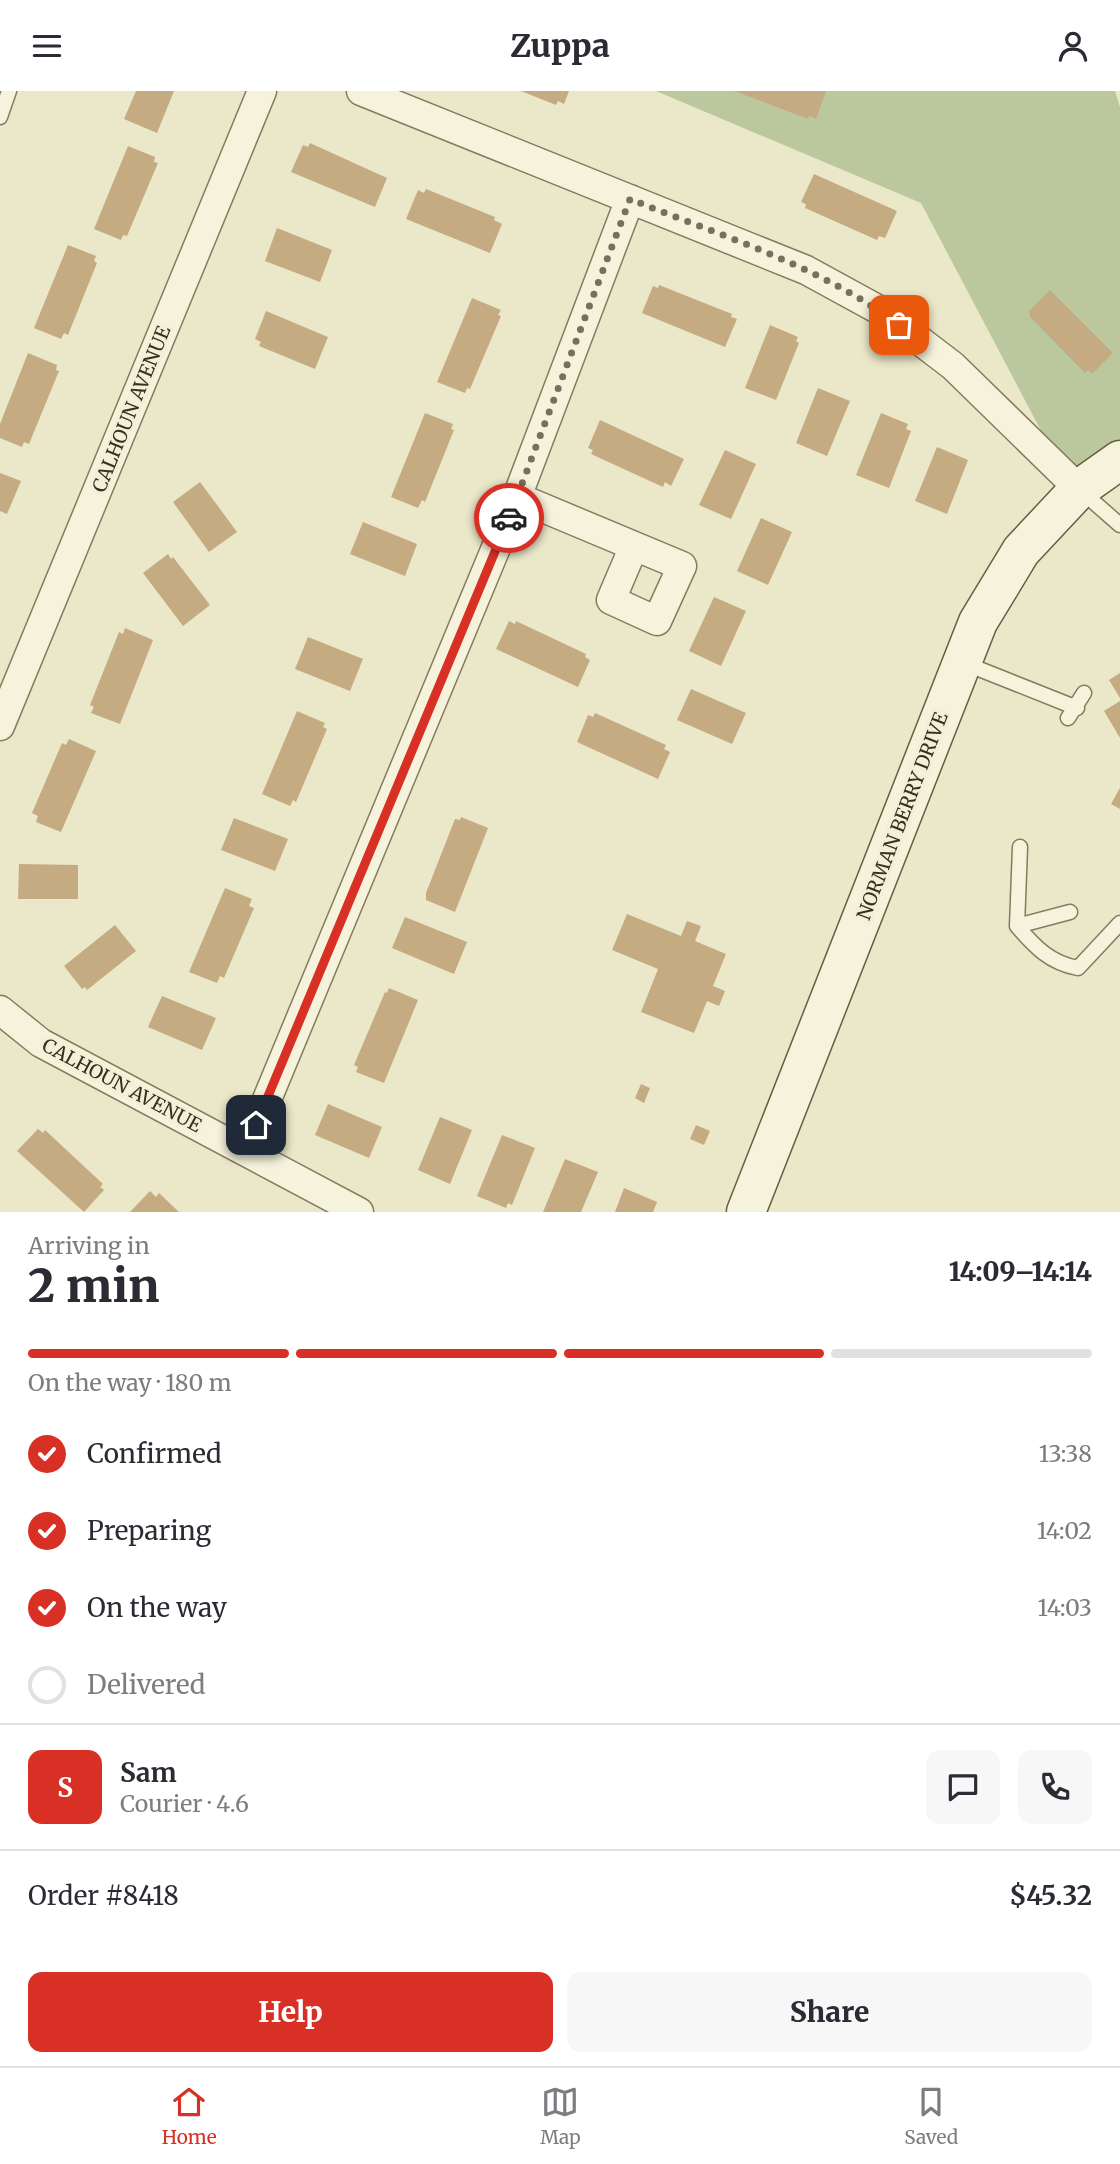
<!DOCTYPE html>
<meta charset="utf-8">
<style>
:root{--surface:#fff;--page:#f7f7f7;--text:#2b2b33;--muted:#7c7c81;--line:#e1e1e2;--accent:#d93025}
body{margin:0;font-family:Merriweather,serif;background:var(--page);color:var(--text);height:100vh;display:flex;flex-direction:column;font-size:26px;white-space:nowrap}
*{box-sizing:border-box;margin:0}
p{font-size:23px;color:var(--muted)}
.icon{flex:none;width:38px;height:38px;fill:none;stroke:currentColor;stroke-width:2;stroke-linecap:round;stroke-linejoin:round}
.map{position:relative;height:1121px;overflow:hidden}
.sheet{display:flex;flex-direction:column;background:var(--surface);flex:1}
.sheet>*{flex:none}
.pin{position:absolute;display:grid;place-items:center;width:60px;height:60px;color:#fff;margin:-30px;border-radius:14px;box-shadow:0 4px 10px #0006}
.courier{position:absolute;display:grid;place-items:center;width:70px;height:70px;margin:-35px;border:5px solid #d93025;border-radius:50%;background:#fff;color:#222;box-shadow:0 2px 9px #0007}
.headline em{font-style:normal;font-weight:800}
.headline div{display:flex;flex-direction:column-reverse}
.headline{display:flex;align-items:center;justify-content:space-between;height:119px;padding:0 28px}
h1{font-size:46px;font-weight:800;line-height:52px}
.bar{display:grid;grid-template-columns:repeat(4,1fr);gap:10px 7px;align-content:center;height:84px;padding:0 28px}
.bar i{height:9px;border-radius:5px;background:var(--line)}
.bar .on{background:var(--accent)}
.bar p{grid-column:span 4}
.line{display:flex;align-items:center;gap:18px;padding:0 28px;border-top:2px solid var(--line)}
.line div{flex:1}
.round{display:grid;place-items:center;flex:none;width:74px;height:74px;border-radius:14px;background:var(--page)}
ol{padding:0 28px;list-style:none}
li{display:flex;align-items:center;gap:21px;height:77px}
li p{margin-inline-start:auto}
li .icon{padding:7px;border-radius:50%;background:var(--accent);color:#fff;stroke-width:4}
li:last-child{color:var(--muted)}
li i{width:38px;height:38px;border:4px solid var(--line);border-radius:50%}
.cta{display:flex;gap:14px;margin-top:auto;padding:14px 28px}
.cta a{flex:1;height:80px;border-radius:14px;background:var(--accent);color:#fff;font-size:28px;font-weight:800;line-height:80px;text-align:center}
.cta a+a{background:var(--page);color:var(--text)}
header{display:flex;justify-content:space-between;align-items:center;height:91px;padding:0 28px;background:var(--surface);font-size:32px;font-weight:800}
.tab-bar{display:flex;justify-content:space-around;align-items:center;height:98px;border-top:2px solid var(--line);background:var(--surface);font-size:19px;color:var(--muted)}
.tab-bar a{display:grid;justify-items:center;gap:4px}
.tab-bar .on{color:var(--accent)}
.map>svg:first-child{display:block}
.green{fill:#bbc89e}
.building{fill:#c5ab82}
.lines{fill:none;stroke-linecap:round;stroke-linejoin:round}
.lane-casing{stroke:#867b5f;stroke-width:17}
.street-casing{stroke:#867b5f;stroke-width:31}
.secondary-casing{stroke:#685c42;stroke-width:41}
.lane{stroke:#f6f3dc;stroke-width:14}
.street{stroke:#f6f3dc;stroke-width:28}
.secondary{stroke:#f6f3dc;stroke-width:38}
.done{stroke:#76705c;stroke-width:7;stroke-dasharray:0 12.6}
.route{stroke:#d93025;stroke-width:9}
.labels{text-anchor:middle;stroke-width:7;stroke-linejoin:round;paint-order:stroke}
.street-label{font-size:19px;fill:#373021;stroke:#f3f0d8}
</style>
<header><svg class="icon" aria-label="menu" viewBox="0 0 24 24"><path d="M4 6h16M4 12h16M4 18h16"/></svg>Zuppa<svg class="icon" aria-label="person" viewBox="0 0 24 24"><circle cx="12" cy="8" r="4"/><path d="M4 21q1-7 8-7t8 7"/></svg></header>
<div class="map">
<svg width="1120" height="1121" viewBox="0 0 1120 1121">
<rect width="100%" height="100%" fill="#ebe7c9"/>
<path class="green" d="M656,0H1115L1120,16V379L1076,406L921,112Z"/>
<path class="building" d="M136,0H174L157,42L124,28Z
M521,0H569L564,13L558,10L556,14Z
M734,0H826L816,28L809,25L808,28Z
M310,52L387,87L375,116L291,81L303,54L308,56Z
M128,55L155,66L154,71L158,72L127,145L123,144L121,149L94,138Z
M814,83L897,120L885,147L879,145L877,149L805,117L806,113L801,111Z
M426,98L495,126L494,129L502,133L490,162L406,128L418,99L424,102Z
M277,137L332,159L320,191L265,170Z
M68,154L96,165L94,170L97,172L68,244L64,242L61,248L34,237Z
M659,194L732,223L731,226L737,228L725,256L642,222L653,195L658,197Z
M1050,199L1113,262L1092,283L1088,279L1085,282L1030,226L1029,220Z
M472,207L501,219L498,224L501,225L470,298L467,297L465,302L437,291Z
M266,220L328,246L315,278L259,255L261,251L255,248Z
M770,234L798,246L796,250L799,252L776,309L745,297Z
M28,262L57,274L56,279L59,280L29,353L24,351L22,356L0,347V333Z
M818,297L850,310L827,365L796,352Z
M425,322L453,333L451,338L454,339L425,411L422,409L418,417L391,406Z
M881,322L908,333L906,338L911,340L889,397L856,384Z
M600,329L684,368L671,395L665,391L663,396L591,363L593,359L588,357Z
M937,356L968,369L947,423L915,410Z
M725,359L756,373L731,428L699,414Z
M0,382L21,390L7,423L0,420Z
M200,391L237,441L209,461L173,411Z
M761,427L792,441L768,494L737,480Z
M363,431L417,453L405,485L350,463Z
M168,463L171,468L173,466L210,514L183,535L143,482Z
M714,506L746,520L721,575L689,560Z
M509,530L515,533L516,530L586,563L585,566L590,569L578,596L496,558Z
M125,537L153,549L120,633L91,622L94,616L90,614L119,541L123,543Z
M308,546L363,568L350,600L295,578Z
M1120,582V607L1109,589Z
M691,598L746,622L732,653L677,629Z
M1120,610V647L1104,620Z
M297,620L325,632L323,636L327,638L296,711L293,709L290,715L262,703Z
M595,622L666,654L664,658L670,661L658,688L577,651L588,624L593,626Z
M69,648L96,660L61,741L36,731L38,725L32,722L62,652L66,654Z
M1120,697V718L1111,713Z
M461,726L488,737L455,821L426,809V802L455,728L460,729Z
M234,727L288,748L275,780L221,759Z
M19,773L78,774V808H18Z
M225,797L252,808L249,815L254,817L224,887L220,885L217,892L189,881Z
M627,823L681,845L687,830L701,835L695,850L726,863L713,895L725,900L719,915L707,910L694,942L641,921L658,878L612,859Z
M405,826L467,851L454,883L392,857Z
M115,834L136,860L87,899L85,896L82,898L64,875Z
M389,897L418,909L384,992L356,981L358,976L354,974L385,901L387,902Z
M162,905L216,927L202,959L148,936Z
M641,993L650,997L644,1012L635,1007Z
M328,1013L382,1036L369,1067L315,1044Z
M440,1026L472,1039L450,1093L418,1079Z
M696,1034L710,1040L704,1054L690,1048Z
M38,1038L43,1042L45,1039L103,1093L100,1096L104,1099L84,1121L17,1060Z
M502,1044L535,1057L512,1114L508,1112L506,1117L477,1105Z
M565,1068L598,1081L581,1121H543Z
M624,1097L657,1111L653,1121H615Z
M150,1100L156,1106L159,1102L179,1121H130Z"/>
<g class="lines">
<g class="lane-casing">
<path id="lane" d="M0,26L9,0
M1080,399L1120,434
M964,572L1077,617
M1068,627L1084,602
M1020,756L1017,835C1035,856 1050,872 1078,877L1120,832
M1017,835L1070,821"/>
</g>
<g class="street-casing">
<path id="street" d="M361,0L806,179L881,220L953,275L1079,398
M517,406L682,475L657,530L611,509L634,455
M0,635L262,0
M0,919L41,952L359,1121
M246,1059L517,406L630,108"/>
</g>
<g class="secondary-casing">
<path id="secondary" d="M746,1121L978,531L1021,460L1079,398L1120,369"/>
</g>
<use href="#lane" class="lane"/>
<use href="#street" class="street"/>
<use href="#secondary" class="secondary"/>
</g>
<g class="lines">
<path class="done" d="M509,427L630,108C721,145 821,175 899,234"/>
<path class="route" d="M256,1034L509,427"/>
</g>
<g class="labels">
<g class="street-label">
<text transform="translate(131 318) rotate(-68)" y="7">CALHOUN AVENUE</text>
<text transform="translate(902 725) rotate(-69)" y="7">NORMAN BERRY DRIVE</text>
<text transform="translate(122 994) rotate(28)" y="7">CALHOUN AVENUE</text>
</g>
</g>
</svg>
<div class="pin" style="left:899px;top:234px;background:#ea580c"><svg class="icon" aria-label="bag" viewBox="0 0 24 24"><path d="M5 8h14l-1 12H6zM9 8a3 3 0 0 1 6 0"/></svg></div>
<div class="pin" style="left:256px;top:1034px;background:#1f2937"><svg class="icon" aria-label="home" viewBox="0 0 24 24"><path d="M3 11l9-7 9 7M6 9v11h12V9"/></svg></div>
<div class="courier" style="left:509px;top:427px"><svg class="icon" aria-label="car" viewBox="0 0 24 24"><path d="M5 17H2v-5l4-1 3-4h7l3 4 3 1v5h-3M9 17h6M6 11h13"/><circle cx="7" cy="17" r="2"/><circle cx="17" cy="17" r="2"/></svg></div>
</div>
<section class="sheet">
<div class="headline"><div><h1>2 min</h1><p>Arriving in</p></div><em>14:09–14:14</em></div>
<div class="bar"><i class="on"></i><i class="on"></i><i class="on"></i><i></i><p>On the way · 180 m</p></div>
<ol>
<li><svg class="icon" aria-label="check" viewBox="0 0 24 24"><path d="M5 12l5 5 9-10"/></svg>Confirmed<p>13:38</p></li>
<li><svg class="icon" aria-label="check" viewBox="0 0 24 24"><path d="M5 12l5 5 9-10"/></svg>Preparing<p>14:02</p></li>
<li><svg class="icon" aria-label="check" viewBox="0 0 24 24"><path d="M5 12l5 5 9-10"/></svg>On the way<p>14:03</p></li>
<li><i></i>Delivered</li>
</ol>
<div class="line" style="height:126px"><b class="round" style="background:var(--accent);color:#fff">S</b><div><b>Sam</b><p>Courier · 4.6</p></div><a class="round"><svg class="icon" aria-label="chat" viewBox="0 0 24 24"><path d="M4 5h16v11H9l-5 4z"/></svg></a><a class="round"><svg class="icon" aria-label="phone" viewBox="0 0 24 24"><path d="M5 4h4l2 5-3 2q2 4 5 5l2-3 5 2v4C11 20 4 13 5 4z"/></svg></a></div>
<div class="line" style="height:91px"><div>Order #8418</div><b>$45.32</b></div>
<div class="cta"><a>Help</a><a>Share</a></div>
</section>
<nav class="tab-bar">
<a class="on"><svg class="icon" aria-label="home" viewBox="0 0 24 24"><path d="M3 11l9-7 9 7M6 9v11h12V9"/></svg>Home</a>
<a><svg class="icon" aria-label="map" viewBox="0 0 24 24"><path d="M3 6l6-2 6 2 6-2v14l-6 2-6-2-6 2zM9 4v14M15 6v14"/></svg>Map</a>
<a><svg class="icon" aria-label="saved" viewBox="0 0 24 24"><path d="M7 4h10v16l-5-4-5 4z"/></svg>Saved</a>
</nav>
